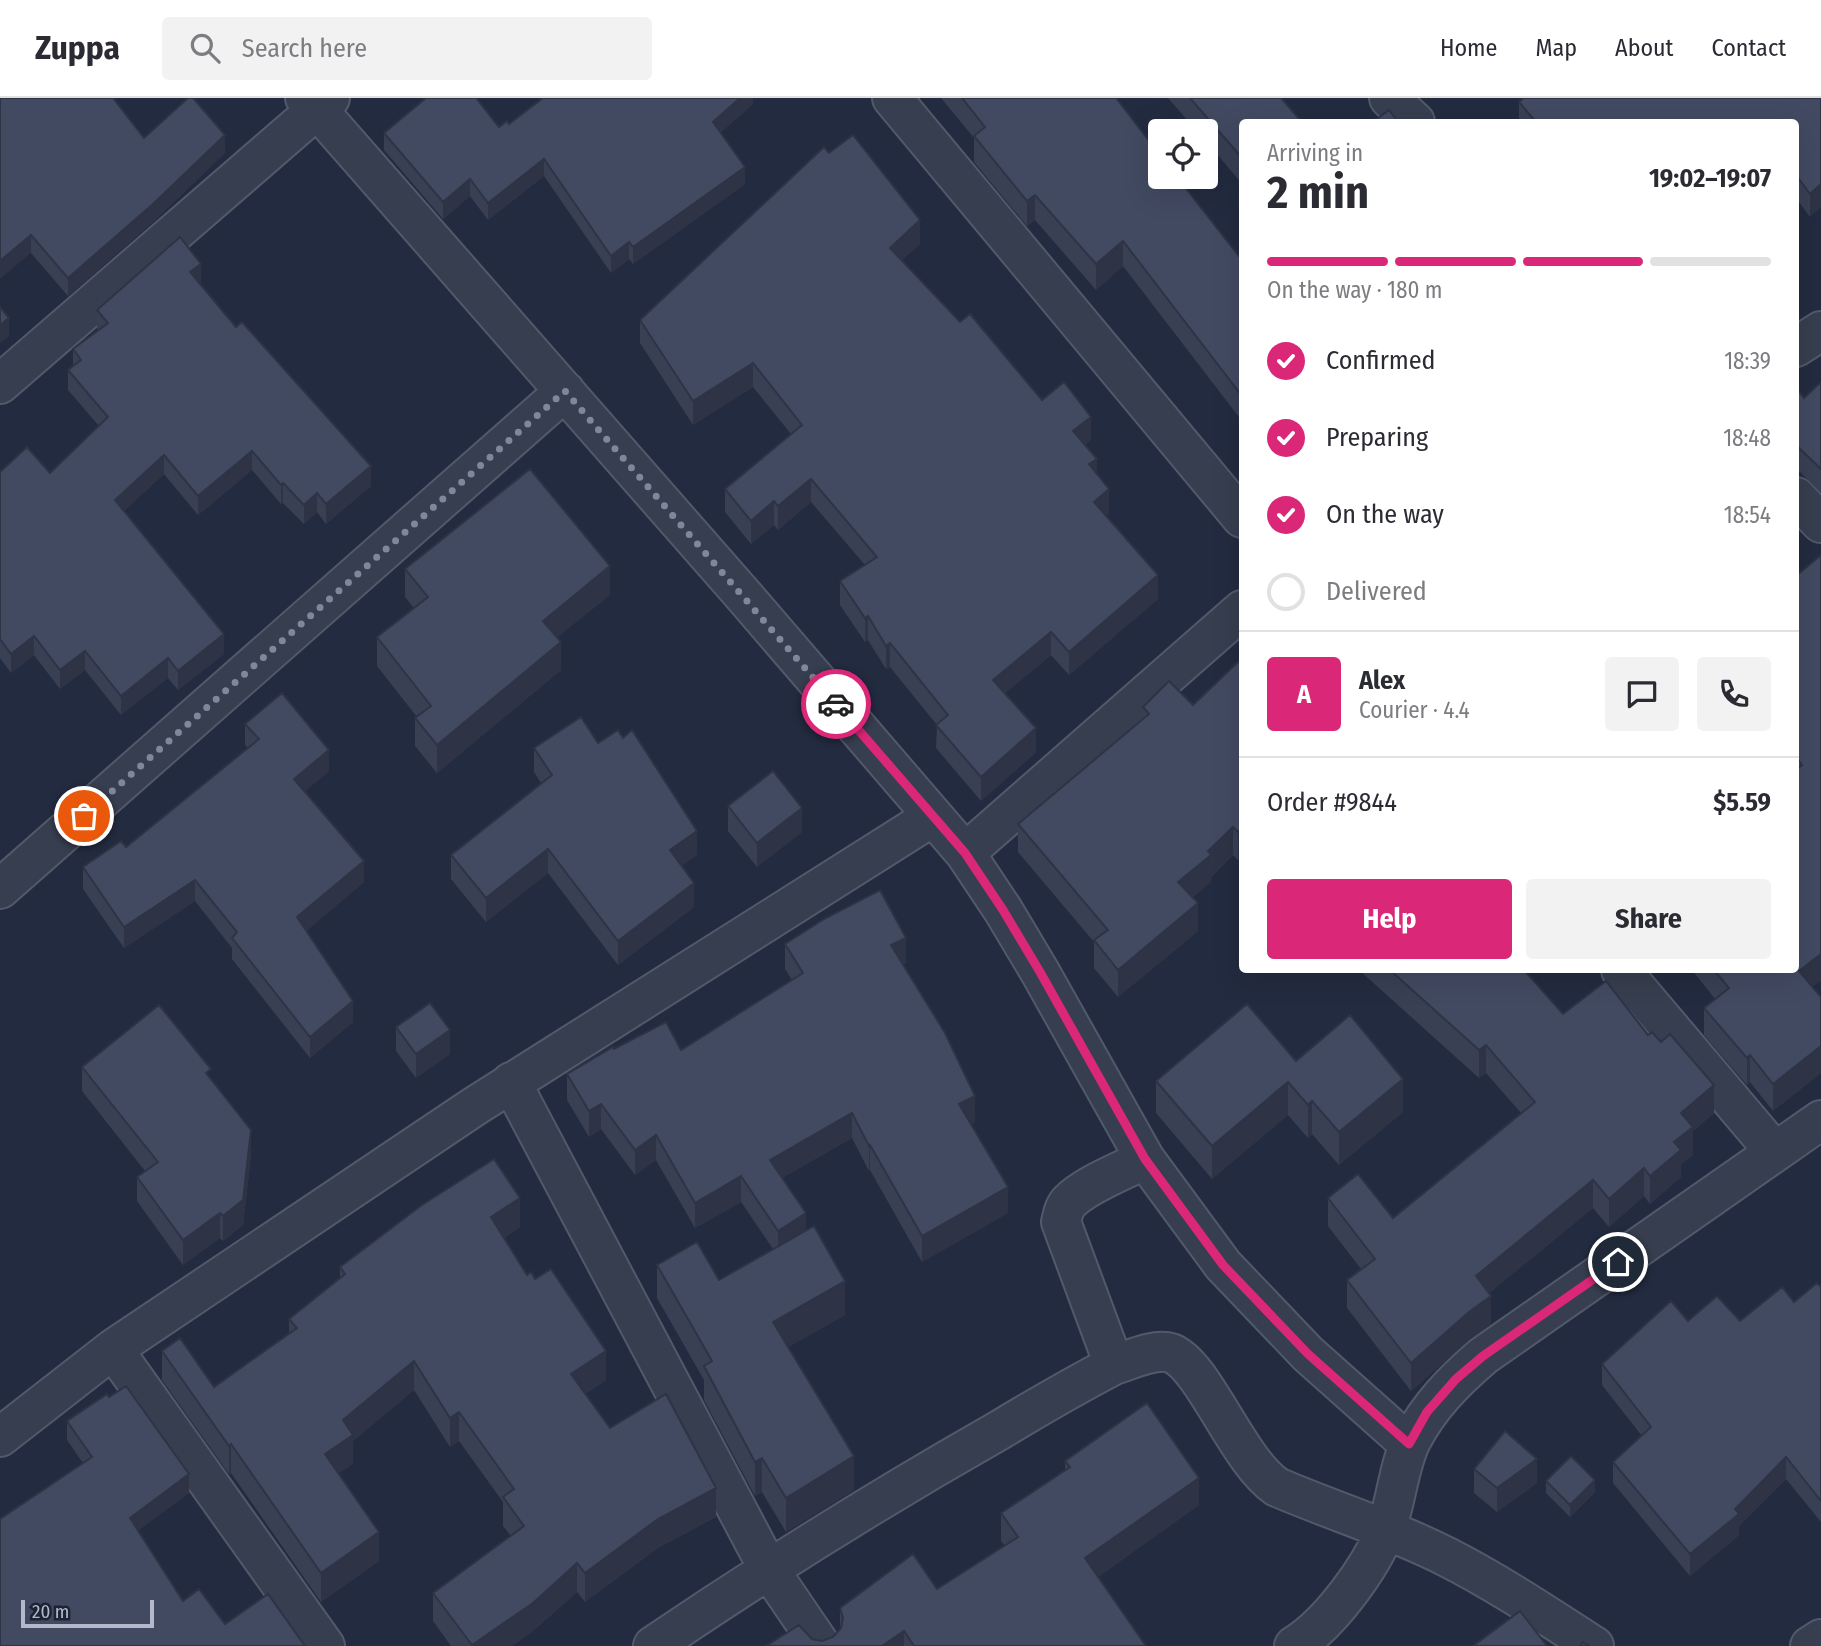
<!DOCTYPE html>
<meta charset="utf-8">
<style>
:root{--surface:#fff;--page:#f2f2f3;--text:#2b2b33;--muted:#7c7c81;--line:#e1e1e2;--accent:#db2777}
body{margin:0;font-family:"Fira Sans Condensed",sans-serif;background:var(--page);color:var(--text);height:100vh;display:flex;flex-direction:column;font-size:26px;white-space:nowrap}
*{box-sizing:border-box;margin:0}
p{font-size:23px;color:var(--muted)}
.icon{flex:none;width:38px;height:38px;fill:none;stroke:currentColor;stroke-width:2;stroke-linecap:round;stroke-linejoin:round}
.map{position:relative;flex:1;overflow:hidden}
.details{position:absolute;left:1239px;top:21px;width:560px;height:854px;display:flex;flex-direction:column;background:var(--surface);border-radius:7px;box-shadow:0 7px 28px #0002}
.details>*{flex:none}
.controls{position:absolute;left:1148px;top:21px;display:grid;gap:14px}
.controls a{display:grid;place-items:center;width:70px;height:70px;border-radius:7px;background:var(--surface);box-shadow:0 7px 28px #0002;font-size:35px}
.scale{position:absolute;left:21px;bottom:18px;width:133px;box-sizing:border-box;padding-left:7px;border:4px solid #b3b9ca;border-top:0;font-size:19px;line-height:24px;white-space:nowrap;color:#b3b9ca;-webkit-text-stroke:5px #1c2334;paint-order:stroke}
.pin{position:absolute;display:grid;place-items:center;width:60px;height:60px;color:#fff;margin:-30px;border:4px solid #fff;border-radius:50%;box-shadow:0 2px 7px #0007}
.courier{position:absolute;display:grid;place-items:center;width:70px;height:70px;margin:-35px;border:5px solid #db2777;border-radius:50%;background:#fff;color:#222;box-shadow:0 2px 9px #0007}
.overview em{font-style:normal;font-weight:700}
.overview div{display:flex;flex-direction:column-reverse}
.overview{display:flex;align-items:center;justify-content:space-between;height:119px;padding:0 28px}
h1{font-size:46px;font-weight:700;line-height:52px}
.bar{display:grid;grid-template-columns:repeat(4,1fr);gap:10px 7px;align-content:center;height:84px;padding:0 28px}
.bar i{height:9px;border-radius:5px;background:var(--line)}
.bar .active{background:var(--accent)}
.bar p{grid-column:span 4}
.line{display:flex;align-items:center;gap:18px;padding:0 28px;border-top:2px solid var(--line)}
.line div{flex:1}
.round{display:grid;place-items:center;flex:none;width:74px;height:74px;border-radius:7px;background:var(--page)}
ol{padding:0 28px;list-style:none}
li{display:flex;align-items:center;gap:21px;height:77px}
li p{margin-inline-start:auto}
li .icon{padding:7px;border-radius:50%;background:var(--accent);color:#fff;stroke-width:4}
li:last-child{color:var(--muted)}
li i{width:38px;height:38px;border:4px solid var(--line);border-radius:50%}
.cta{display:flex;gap:14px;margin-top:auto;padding:14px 28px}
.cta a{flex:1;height:80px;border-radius:7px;background:var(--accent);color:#fff;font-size:28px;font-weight:700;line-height:80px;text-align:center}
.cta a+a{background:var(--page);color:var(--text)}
header{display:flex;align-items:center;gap:42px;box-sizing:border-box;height:98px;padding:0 35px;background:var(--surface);border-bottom:2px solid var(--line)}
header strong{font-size:33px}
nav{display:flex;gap:38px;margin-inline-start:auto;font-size:24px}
.search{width:490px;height:63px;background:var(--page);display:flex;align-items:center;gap:18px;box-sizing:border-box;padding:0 24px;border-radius:7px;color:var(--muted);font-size:26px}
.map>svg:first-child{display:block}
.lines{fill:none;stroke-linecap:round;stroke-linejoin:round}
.street-casing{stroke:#52596a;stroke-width:42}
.street{stroke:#373e4f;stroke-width:38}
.wall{fill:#394054}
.shaded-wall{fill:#2e3445}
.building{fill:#424a62;stroke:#2e3445;stroke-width:2}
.done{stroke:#81879a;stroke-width:7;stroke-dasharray:0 12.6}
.route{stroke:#db2777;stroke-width:9}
</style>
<header>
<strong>Zuppa</strong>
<div class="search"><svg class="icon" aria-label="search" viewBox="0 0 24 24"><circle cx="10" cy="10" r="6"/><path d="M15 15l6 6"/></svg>Search here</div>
<nav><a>Home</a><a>Map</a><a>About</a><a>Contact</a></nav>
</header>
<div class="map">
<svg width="1821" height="1548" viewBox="0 0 1821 1548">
<rect width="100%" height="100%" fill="#232b40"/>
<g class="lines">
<g class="street-casing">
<path id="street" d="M305,0L317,11L744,498L965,755L1003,812L1040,874L1145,1061L1223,1167L1308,1256L1409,1346
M892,0L1242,420
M1389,0L1415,24
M1796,249L1821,233
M0,286L330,0
M1796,399L1821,425
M965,755L1242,512
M0,791L565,293
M1621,872L1775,1054
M511,984L768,1470L821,1548
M113,1251L325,1548
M1114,1267C1130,1262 1155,1250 1171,1255C1204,1267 1237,1362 1277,1389C1333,1413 1392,1431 1447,1459C1498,1485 1546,1517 1594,1548
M0,1339L113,1251L475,1008L932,719
M653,1548C765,1472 880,1400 998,1333C1036,1310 1074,1288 1114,1267L1061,1124C1063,1116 1064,1109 1070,1103C1087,1086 1123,1073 1145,1061
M1294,1548C1330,1526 1371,1469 1386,1431C1396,1404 1399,1367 1411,1343C1429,1308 1454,1283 1483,1258L1821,1022
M1810,1548L1821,1541"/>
</g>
<use href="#street" class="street"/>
</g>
<path class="wall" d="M0,0L144,40L225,55L153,124L68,198L31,155Z
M753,0V6L720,35L745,86L633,166L629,161L611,175L544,78L488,122L470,98L443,121L384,52V35L499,29L509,26Z
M941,0H1116L1242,162V323L1123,168L1096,192L1035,122L1027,128L974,64V40Z
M1168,0H1281L1242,24V86L1206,43V33H1197Z
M1821,0L1810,119L1796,100V24H1519V4Z
M829,55L920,146L902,162L960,224L1042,302L1091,342L1085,347L1097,376L1109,415L1106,417L1158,501L1069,577L1051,557L1005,595L1036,654L981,703L936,650L937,627L890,569L886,571L868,542L865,544L840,507V483L865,467L811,404L778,432L774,427L751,446L725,414V391L791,336L753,289L693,327L640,245V222Z
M201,185L200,186L371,388L326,426L317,414L304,426L283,405L281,406L252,372L198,417L164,376L124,413L224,556L178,592L168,580L121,617L85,572L60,591L34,557L11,575L0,560V374L50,375L99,328L68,292V272L73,269V251L98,232L97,231V212Z
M1821,284V395L1796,370V291L1804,300Z
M405,471L610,497L557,539L561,572L437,675L415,648V620L417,619L377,568V539L414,510L405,499Z
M1796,478L1813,889L1821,899V975L1773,1013L1750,984L1747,987L1704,937V910L1715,901L1692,872H1796Z
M1242,560L1238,762L1233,757L1211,779V784L1193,799L1198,833L1118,899L1094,870V844L1018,754V726L1143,621V609L1193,607Z
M245,626L329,673L305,693L364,784L306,833L353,924L310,960L232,861V850L195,803L124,850L83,791V769L126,749L248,650L245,647Z
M598,645L697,757L681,768L694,809L618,867L548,775L486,824L451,781V757L541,685L534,674V650Z
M728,708L802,734L757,769L728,733Z
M785,846L906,865L902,867L975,1024L971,1026L1008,1115L922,1164L870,1072L869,1073L852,1040L782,1080L845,1217L788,1249L854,1392L786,1434L762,1394L755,1398L704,1302V1282L657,1200V1167L719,1182L773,1151L741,1104L695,1130L656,1062L635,1077L601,1031L589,1039L567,1002V976L614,951L681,952L792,882L785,871Z
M1359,872H1524L1563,916L1648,937L1714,1015L1693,1033V1057L1681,1066V1079L1650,1106L1644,1098L1609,1129L1593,1110L1489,1195L1491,1226L1469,1242L1411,1293L1347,1210V1182L1361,1171L1328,1128V1100L1393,1120L1521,1015L1486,975L1479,980Z
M396,929L450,956L416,980L396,953Z
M1296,963L1403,1014L1339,1067L1312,1036L1308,1040L1288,1017L1212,1081L1156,1015V983Z
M82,969L211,980L251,1057L243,1127L223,1143L220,1140L183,1167L137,1103V1079L145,1073L82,993Z
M520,1129L504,1140L527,1177L606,1282L585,1296L610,1330L716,1419L658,1450L585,1504L577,1494L533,1533L512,1548H451L433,1523V1495L511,1438L503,1428V1404L459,1343L450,1349L414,1292L353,1343V1366L339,1375L379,1463L321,1504L231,1375L229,1376L162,1282V1253L214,1289L289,1236V1221L340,1180V1169Z
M1821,1189V1424L1786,1381L1739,1428V1437L1690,1478L1613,1385V1364L1642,1338L1602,1287V1266L1688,1223H1740L1794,1204Z
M67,1323L189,1395L138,1432L183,1503L225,1526L0,1548L83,1365L67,1342Z
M1065,1363L1199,1407L1098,1479L1146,1548H766L812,1541L822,1543L833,1539L840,1531V1510L937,1491L1005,1448L1001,1443V1415L1065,1373Z
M1474,1371L1537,1385L1497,1414L1474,1395Z
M1546,1383L1595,1394L1570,1419L1546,1395Z"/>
<path class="shaded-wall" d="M740,0H753V6L713,41V24Z
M225,37V55L153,124L68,198V180Z
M544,61V78L488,122V105Z
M745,69V86L633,166V149Z
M470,81V98L443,121V104Z
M1821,86V109L1810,119V96Z
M1035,97V122L1027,128V103Z
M920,122V146L890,173V150Z
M31,137V155L0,181V163Z
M1123,143V168L1096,192V166Z
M629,144V161L611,175V158Z
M201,166V185L190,194V174Z
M9,220V238L0,245V227Z
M753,265V289L693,327V303Z
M1091,319V342L1073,356V333Z
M252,353V372L198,417V398Z
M164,357V376L115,422V402Z
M1097,361V384L1089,366Z
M371,368V388L326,426V406Z
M811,381V404L778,432V408Z
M283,385V405L281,406V387Z
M1109,391V415L1094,427V404Z
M317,395V414L304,426V407Z
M774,403V427L751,446V423Z
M610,468V497L543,551V523Z
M1158,477V501L1069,577V554Z
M868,518V542L865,544V520Z
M1051,534V557L993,605V582Z
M224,536V556L178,592V573Z
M34,538V557L11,575V556Z
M561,544V572L437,675V647Z
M890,545V569L886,571V548Z
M85,553V572L60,591V572Z
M168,560V580L121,617V598Z
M1036,630V654L981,703V679Z
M329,652V673L294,702V681Z
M802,710V734L757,769V745Z
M1233,729V757L1211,779V784L1178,812V784Z
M1242,730V758L1238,762V734Z
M697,733V757L670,776V752Z
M548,751V775L486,824V800Z
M364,763V784L297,841V819Z
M195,782V803L124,850V829Z
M694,785V809L618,867V843Z
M1198,805V833L1118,899V872Z
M906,840V865L891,873V847Z
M1821,856V883L1799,899V873Z
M353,903V924L310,960V939Z
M450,932V956L416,980V956Z
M1486,947V975L1479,980V952Z
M1821,948V975L1773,1013V986Z
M1750,957V984L1747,987V960Z
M1403,981V1014L1339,1067V1034Z
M1288,984V1017L1212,1081V1048Z
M1714,987V1015L1693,1033V1057L1681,1066V1079L1650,1106V1078L1674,1044L1681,1015Z
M975,998V1024L959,1031V1006Z
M1312,1003V1036L1308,1040V1007Z
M601,1006V1031L589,1039V1013Z
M852,1015V1040L770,1087V1062Z
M251,1032V1057L243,1127L223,1143V1118Z
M656,1037V1062L635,1077V1052Z
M870,1047V1072L869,1073V1048Z
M1644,1070V1098L1609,1129V1101Z
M741,1078V1104L695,1130V1105Z
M1593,1082V1110L1476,1206V1178Z
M1008,1089V1115L922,1164V1138Z
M520,1100V1129L491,1148V1119Z
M220,1115V1140L183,1167V1142Z
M806,1115V1140L778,1159V1133Z
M845,1183V1217L773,1258V1224Z
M1491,1198V1226L1469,1242L1411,1293V1265L1469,1214Z
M606,1253V1282L571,1305V1276Z
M414,1263V1292L353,1343V1366L325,1384V1356L343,1322Z
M459,1314V1343L450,1349V1320Z
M231,1346V1375L229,1376V1348Z
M854,1358V1392L786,1434V1400Z
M1786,1359V1381L1739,1428V1437L1690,1478V1456Z
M762,1360V1394L755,1398V1364Z
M1537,1361V1385L1497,1414V1390Z
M189,1376V1395L130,1439V1420Z
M1199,1380V1407L1085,1488V1460Z
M1595,1382V1394L1570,1419V1407Z
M716,1390V1419L658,1450L585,1504V1475L658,1421Z
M379,1434V1463L321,1504V1475Z
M577,1465V1494L533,1533L512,1548H472Z
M904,1533V1548H882Z"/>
<path class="building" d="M0,0H113L144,40L188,0H193L225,37L153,106L68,180L31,137L0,163Z
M426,0H476L499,29L507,23L509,26L543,0H740L713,24L745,69L633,149L629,144L611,158L544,61L488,105L470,81L443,104L384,35Z
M962,0H1116L1160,57V79H1177L1242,162V298L1123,143L1096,166L1035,97L1027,103L974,38L985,29Z
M1190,0H1281L1302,24H1242V60Z
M1524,0H1821V86L1810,96L1796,77V24H1536L1519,4Z
M1389,12L1398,24H1373Z
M853,37L920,122L890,150L960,224L970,216L1042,302L1064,284L1091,319L1073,333L1097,361L1089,366L1109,391L1094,404L1158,477L1069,554L1051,534L993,582L1036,630L981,679L936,627L948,617L890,545L886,548L868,518L865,520L840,483L877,459L811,381L778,408L774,403L751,423L725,391L802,327L753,265L693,303L640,222L824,49L829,55Z
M180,139L201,166L190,174L236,229L242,224L371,368L326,406L317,395L304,407L283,385L281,387L252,353L198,398L164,357L115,402L224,536L178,573L168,560L121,598L85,553L60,572L34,538L11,556L0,541V374L27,349L50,375L108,319L68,272L81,262L73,251L108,225L97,212Z
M0,209L9,220L0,227Z
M1821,284V371L1796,347V290L1804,300Z
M530,371L610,468L543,523L561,544L437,647L415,620L431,608L377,539L428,499L405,471Z
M1821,457V856L1799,873L1821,899V948L1773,986L1750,957L1747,960L1704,910L1729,890L1714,872H1796V672L1802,667L1796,659V478Z
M1242,560V730L1238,734L1233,729L1208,753L1211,757L1178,784L1198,805L1118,872L1094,842L1108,832L1018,726L1149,616L1143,609L1169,583L1193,607Z
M282,595L329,652L294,681L364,763L297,819L353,903L310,939L232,840L237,834L195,782L124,829L83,769L121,743L126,749L259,641L245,626Z
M581,619L598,645L618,632L623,640L632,632L697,733L670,752L694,785L618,843L548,751L486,800L451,757L552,677L534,650Z
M773,673L802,710L757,745L728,708Z
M880,792L906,840L891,847L945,935L975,998L959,1006L1008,1089L922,1138L870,1047L869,1048L852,1015L770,1062L806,1115L778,1133L741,1078L695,1105L656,1037L635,1052L601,1006L589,1013L567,976L613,949L614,951L666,924L681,952L803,875L785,846L824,821Z
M1390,872H1524L1563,916L1606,883L1648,937L1652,934L1661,944L1670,936L1714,987L1681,1015L1693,1029L1674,1044L1681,1052L1650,1078L1644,1070L1609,1101L1593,1082L1476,1178L1491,1198L1469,1214L1411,1265L1347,1182L1375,1161L1328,1100L1358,1076L1393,1120L1535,1004L1486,947L1479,952Z
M430,905L450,932L416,956L396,929Z
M1247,906L1296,963L1350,917L1403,981L1339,1034L1312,1003L1308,1007L1288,984L1212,1048L1156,983Z
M159,907L211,971L206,975L251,1032L243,1102L223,1118L220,1115L183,1142L137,1079L158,1064L82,969Z
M494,1061L520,1100L491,1119L527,1177L531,1174L535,1181L551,1171L606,1253L571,1276L610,1330L666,1296L716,1390L658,1421L585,1475L577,1465L533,1505L472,1547L433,1495L524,1428L503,1399L514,1391L459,1314L450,1320L414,1263L343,1322L353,1337L325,1356L379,1434L321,1475L231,1346L229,1348L162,1253L180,1240L214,1289L297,1230L289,1221L345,1176L340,1169L422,1107Z
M814,1128L845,1183L773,1224L854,1358L786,1400L762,1360L755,1364L704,1268L712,1263L657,1167L697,1144L719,1182Z
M1817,1185L1821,1189V1403L1786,1359L1735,1411L1739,1416L1690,1456L1613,1364L1651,1329L1602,1266L1671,1203L1688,1223L1717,1198L1740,1223L1782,1189L1794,1204Z
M126,1288L189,1376L130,1420L183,1503L199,1491L225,1526L268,1496L305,1548H0V1421L92,1359L67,1323L107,1296L109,1299Z
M1147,1305L1199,1380L1085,1460L1146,1548H914L904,1533L882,1548H766L799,1527L812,1541L822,1543L833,1539L841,1530L843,1520L840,1510L913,1456L937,1491L1018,1439L1001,1415L1070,1369L1065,1363Z
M1505,1333L1537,1361L1497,1390L1474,1371Z
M1571,1358L1595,1382L1570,1407L1546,1383Z
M1520,1513L1547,1548H1473Z
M1583,1544L1589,1548H1580Z"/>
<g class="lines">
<path class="done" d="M84,718L565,293L836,606"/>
<path class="route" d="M836,606L965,755L1003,812L1040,874L1145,1061L1223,1167L1308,1256L1409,1346L1427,1314L1456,1281L1483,1258L1618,1164"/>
</g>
</svg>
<div class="controls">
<a><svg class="icon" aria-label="locate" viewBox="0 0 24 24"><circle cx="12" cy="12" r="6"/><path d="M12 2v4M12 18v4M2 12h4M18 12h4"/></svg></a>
</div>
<div class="scale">20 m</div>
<div class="pin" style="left:84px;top:718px;background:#ea580c"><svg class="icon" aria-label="bag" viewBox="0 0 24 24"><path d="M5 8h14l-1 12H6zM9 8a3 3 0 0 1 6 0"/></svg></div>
<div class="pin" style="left:1618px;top:1164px;background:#1f2937"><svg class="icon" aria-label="home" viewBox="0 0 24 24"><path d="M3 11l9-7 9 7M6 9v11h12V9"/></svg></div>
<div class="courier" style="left:836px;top:606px"><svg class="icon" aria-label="car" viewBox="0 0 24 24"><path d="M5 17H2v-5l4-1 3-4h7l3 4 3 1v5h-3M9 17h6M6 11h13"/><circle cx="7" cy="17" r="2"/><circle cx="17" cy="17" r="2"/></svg></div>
<section class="details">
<div class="overview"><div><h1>2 min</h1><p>Arriving in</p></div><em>19:02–19:07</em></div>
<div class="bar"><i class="active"></i><i class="active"></i><i class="active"></i><i></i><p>On the way · 180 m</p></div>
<ol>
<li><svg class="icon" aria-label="check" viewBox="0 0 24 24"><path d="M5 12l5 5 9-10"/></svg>Confirmed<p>18:39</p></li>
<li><svg class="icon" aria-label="check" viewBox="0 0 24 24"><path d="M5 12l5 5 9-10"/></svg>Preparing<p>18:48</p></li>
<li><svg class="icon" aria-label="check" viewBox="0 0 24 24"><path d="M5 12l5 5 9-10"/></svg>On the way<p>18:54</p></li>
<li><i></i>Delivered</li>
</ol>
<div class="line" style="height:126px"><b class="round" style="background:var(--accent);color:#fff">A</b><div><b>Alex</b><p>Courier · 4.4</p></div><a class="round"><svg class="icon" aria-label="chat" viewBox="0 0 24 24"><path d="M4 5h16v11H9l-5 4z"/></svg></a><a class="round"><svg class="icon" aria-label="phone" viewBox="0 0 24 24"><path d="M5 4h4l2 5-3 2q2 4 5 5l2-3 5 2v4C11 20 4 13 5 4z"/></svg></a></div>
<div class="line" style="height:91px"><div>Order #9844</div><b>$5.59</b></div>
<div class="cta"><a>Help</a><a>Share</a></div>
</section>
</div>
